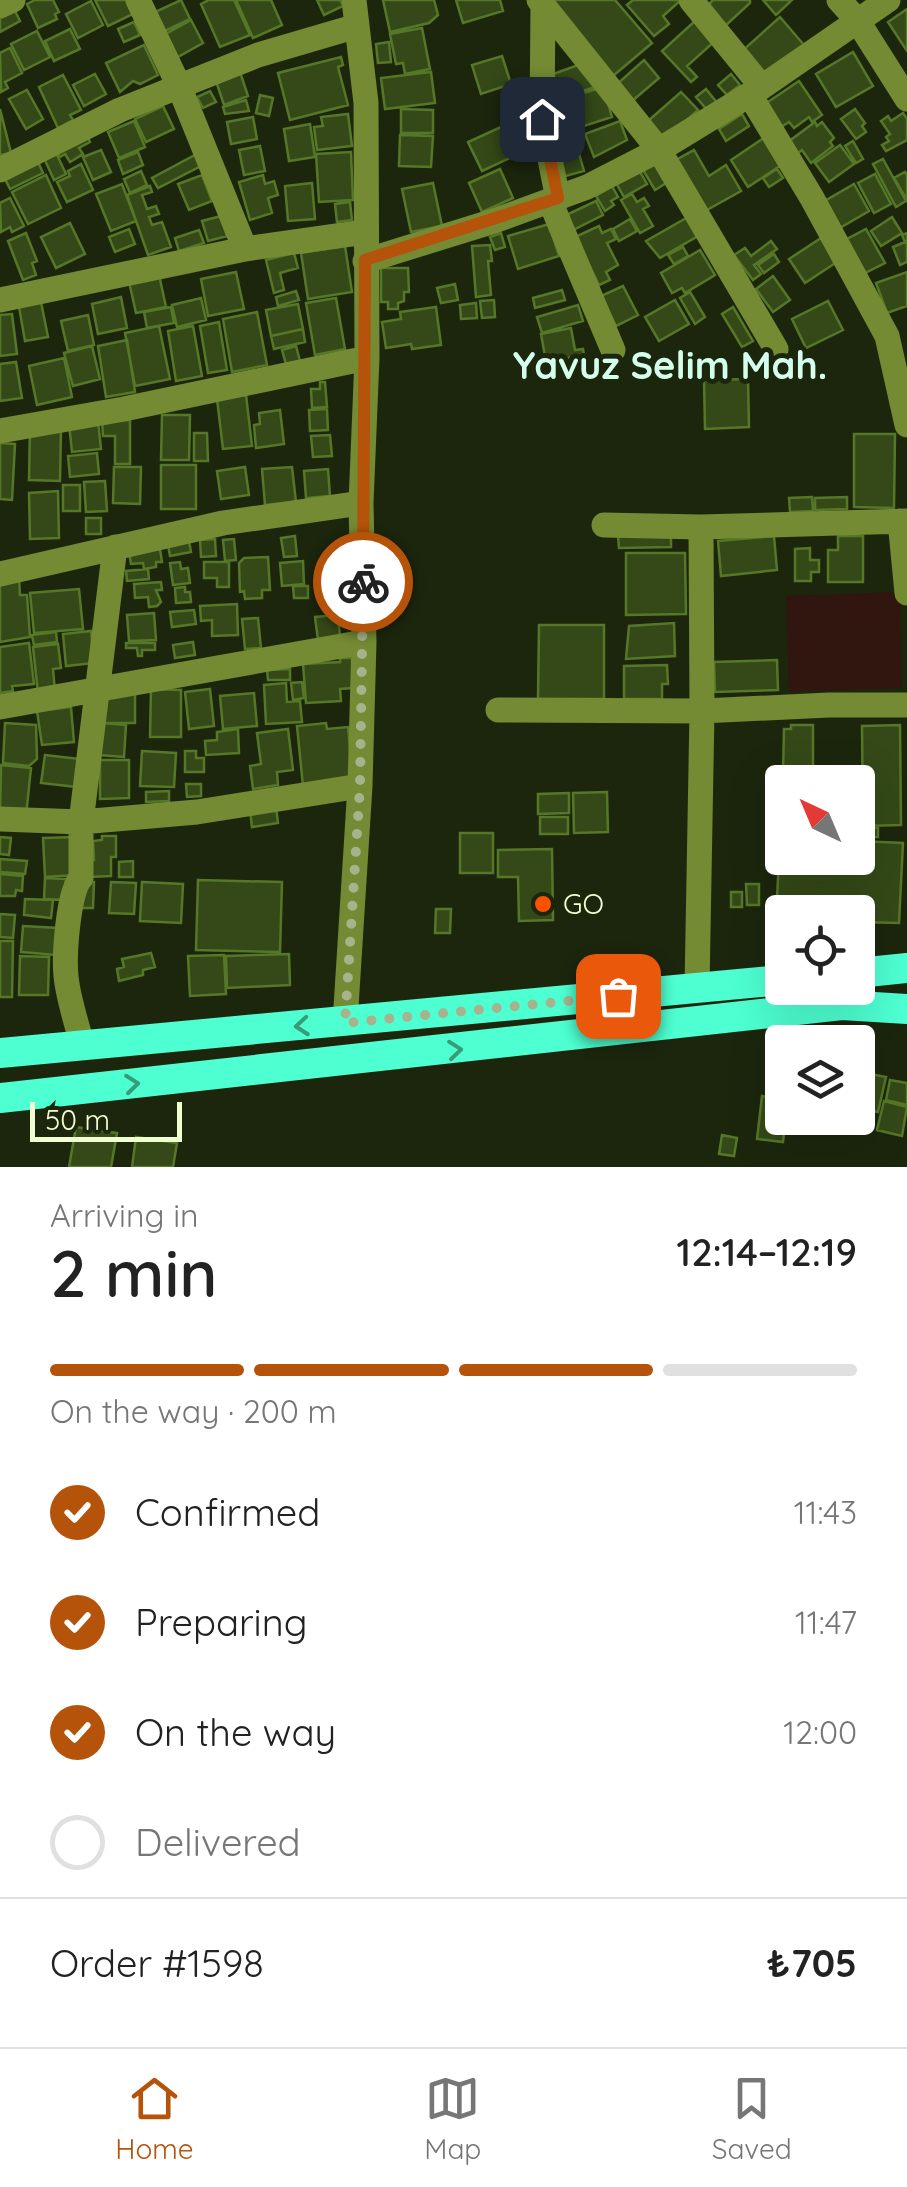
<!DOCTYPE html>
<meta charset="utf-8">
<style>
:root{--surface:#fff;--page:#f6f6f6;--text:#222;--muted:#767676;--line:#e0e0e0;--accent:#b45309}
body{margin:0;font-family:Quicksand,sans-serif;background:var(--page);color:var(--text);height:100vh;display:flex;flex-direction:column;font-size:38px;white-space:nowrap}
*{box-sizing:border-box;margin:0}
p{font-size:32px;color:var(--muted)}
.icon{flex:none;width:55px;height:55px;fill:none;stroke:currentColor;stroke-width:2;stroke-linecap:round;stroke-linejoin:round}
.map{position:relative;height:1167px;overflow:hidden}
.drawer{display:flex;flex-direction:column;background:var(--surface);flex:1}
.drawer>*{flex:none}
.needle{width:65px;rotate:316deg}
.fabs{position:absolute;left:765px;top:765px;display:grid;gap:20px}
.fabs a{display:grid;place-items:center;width:110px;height:110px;border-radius:10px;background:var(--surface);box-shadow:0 10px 40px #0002;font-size:50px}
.scale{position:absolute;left:30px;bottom:25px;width:152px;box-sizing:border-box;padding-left:10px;border:5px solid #f0ffd2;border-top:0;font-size:28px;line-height:35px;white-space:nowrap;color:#f0ffd2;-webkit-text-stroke:8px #1c260d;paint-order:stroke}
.pin{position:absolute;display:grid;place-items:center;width:85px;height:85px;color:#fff;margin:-42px;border-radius:20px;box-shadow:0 5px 15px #0006}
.courier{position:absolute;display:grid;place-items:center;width:100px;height:100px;margin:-50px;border:8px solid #b45309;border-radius:50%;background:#fff;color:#222;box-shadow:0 2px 12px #0007}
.head em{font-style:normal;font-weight:600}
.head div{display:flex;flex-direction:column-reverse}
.head{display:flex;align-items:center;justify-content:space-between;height:170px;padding:0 50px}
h1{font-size:65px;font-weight:600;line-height:75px}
.bar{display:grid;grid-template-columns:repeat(4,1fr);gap:15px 10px;align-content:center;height:120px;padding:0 50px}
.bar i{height:12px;border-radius:8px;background:var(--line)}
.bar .selected{background:var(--accent)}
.bar p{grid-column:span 4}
.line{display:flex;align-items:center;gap:25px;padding:0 50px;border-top:2px solid var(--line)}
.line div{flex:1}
ol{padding:0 50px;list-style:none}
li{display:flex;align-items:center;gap:30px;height:110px}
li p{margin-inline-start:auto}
li .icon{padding:10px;border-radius:50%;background:var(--accent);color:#fff;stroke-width:4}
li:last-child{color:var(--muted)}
li i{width:55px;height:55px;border:5px solid var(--line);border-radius:50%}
.dock{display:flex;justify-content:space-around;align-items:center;height:140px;border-top:2px solid var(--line);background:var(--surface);font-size:28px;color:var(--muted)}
.dock a{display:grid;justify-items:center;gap:5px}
.dock .selected{color:var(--accent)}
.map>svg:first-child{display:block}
.green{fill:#31150f}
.building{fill:#344917;stroke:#567727;stroke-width:2.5}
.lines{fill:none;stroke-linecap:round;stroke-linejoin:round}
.minor{stroke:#748a33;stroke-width:25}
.highway{stroke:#4dffd1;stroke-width:30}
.oneway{stroke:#379d79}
.done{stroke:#a6b38d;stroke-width:10;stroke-dasharray:0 18}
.route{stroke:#b45309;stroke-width:12}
.poi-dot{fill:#fd5000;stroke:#1c260d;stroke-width:4}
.labels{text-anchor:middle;stroke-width:10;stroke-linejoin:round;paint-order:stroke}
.poi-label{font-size:28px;fill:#f0ffd2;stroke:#1c260d;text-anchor:start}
.district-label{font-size:38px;font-weight:bold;fill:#d4ffed;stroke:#1c260d}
</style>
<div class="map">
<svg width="907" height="1167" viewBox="0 0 907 1167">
<rect width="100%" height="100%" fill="#1c260d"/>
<path class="green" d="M900,592L902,688L789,692L786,596Z"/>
<path class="building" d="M35,0H53L59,12L55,14L57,19L38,28L27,4Z
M95,0H126L133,14L108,26Z
M181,0L190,19L165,31L155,12Z
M209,0H234L250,35L220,47L201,4Z
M236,0H271L282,25L253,38Z
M317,0H340L343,6L324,15Z
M383,0H434L438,15L429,23L390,32Z
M456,0H500L503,11L463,23Z
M550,0H615L652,43L613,76Z
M633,0H681L663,16L669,24L654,36L627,5Z
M713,0H750V3L723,28L705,8Z
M763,0H792L776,15Z
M91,1L103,25L78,38L66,14Z
M907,9V51L888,22Z
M15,11L20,21L0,32V18Z
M780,17L804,45L765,79L741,52Z
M191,20L203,43L176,58L164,35Z
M696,20L715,41L687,66L697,77L691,82L662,51Z
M134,22L140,35L124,42L118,29Z
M422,28L430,69L405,74L403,63L396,64L390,34Z
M70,29L80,49L54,61L45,41Z
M37,31L50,57L24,70L11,44Z
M389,42L391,62L378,63L376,44Z
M144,45L158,75L140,84L133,81L120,92L106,63Z
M10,48L22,73L5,82L8,88L1,92L0,53Z
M853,52L873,86L836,107L816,74Z
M502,56L511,84L481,94L472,65Z
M341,57L343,65L338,67L348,105L290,120L278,73Z
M644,60L659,78L631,102L616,85Z
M581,64L595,87L556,100L552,87L557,86L553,74Z
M240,72L248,96L224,105L216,81Z
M431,72L435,103L385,109L381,78Z
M95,74L106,94L84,106L73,85Z
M731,74L740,85L727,95L718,85Z
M63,75L81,110L70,115L73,120L58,128L39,87Z
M799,81L822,115L812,122L809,117L794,128L789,122L781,127L765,104Z
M603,87L612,117L556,135L547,104Z
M706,89L718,104L708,111L696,97Z
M27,90L43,119L26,129L9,99Z
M210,91L216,102L203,108L197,97Z
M681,92L698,110L662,142L648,121Z
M260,95L273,98L269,116L256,113Z
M246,100L249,111L225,114L223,107Z
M163,106L174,129L146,142L135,119Z
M0,109L11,153L0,155Z
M401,109L433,110V133H401Z
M855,109L865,123L862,126L866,132L856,139L841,119Z
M903,113L907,119V140L886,151L882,145L889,141L886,137L890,134L881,121L888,116L891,121Z
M348,114L352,146L317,150L314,127L323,126L321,117Z
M742,114L749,126L726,141L719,129Z
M253,117L257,139L231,144L227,122Z
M134,121L145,147L119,158L108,132Z
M620,121L627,140L594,157L585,134Z
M815,122L817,126L822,122L834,138L830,142L833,146L811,163L802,150L797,154L788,142Z
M310,124L315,157L289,161L284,129Z
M501,127L514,156L482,171L468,142Z
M523,128L532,149L516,155L508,134Z
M86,134L90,142L79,148L83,154L70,162L65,154L60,157L56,151Z
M400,135L433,136L431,167L399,166Z
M574,136L584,171L562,177L552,143Z
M765,137L783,164L748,187L731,160Z
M853,141L863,159L856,163L845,146Z
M840,145L854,164L829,182L815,163Z
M260,146L265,171L244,175L239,150Z
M101,150L111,172L93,180L83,157Z
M694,150L709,176L726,165L741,191L705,211L676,160Z
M138,152L143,165L123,174L118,160Z
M351,152L353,200L319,202L316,154Z
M56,153L66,174L54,180L44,158Z
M195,155L201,166L158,188L152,178Z
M883,159L906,201L896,207L873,164Z
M659,160L671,180L655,190L643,170Z
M38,162L43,173L10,189L4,177Z
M81,164L93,190L67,202L57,182L70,176L68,171Z
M500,169L513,198L482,212L469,183Z
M777,169L783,178L769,187L763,178Z
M639,170L647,184L624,197L616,183Z
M141,171L147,185L130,193L124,179Z
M905,172L907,175V200L894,178Z
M875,174L891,204L874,213L858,183Z
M46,175L61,208L28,224L12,192Z
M202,175L212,201L189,210L178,184Z
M263,175L265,184L274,181L278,195L268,198L272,213L250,220L239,182Z
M312,183L315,219L288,221L285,186Z
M433,183L442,226L411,232L402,189Z
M122,184L136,221L111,231L96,194Z
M854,184L869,211L838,229L823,202Z
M150,186L152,192L142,195L147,209L156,206L159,214L149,217L152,225L162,222L171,247L148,255L127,195Z
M612,186L618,197L611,201L614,205L605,211L596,196Z
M632,194L637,202L644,198L649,206L643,209L653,226L640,233L621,200Z
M10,198L24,226L12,232L10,227L1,232L0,203Z
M596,201L603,215L571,231L564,216Z
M350,202L352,220L337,222L335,204Z
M221,216L227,236L208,241L202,221Z
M688,217L698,236L660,258L646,241Z
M892,217L902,233L881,246L871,231Z
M630,219L637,231L619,241L613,229Z
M70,223L85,254L56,268L41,237Z
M549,224L559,256L518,269L508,236Z
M599,226L602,233L611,229L616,239L607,243L618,265L606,272L610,280L599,285L575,237Z
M129,229L135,244L115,252L109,237Z
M866,229L885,263L863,274L845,240Z
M199,230L204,243L179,251L175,238Z
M26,233L37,261L32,263L36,275L23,280L8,241Z
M501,233L505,247L495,250L490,237Z
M907,233V262L900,265L893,247L905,242L902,235Z
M824,236L840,260L805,283L789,259Z
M771,241L777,249L754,265L761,274L753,280L734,255L745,248L751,256Z
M490,245L492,261H488L491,295L476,297L472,246Z
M345,246L352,292L308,299L301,253Z
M683,247L688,256L674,264L668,255Z
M700,250L715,275L685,293L682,288L672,293L661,273Z
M294,253L298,268L280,273L284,290L274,293L266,260Z
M774,254L779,262L764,273L758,265Z
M381,268H408L409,292H404V301L398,303V309H388V302H381Z
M158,270L166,307L136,313L128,277Z
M236,272L244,309L208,316L201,279Z
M907,272V306L887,313L876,283Z
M773,276L790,300L773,312L756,289Z
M455,284L458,300L441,303L437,288Z
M623,286L638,315L616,326L601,296Z
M562,290L565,300L535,308L533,298Z
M296,291L299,300L278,306L276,297Z
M690,292L705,317L695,324L680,298Z
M40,297L48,337L25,341L18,301Z
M121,297L127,328L98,334L92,304Z
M201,298L206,320L177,327L172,305Z
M336,298L345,349L315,355L306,303Z
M494,300L495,317L482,318L480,301Z
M675,300L689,324L659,341L645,317Z
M828,301L843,330L806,348L792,319Z
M476,303L477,318L461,319L460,305Z
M298,304L303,329L271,336L266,310Z
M578,305L583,321L542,333L537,317Z
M171,307L174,323L147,328L144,312Z
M436,307L441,345L412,349L411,344L386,348L382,322L401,319L400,312Z
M733,307L753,341L742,347L722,314Z
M257,312L267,365L232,372L223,319Z
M12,314L17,354L0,356V315Z
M88,315L94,345L68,351L61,321Z
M219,322L227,370L208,373L200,326Z
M159,326L170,379L135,386L125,333Z
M193,326L202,376L176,381L168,331Z
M571,328L575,350L583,349L584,355L546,362L541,334Z
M303,329L305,342L274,349L271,336Z
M127,340L135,392L106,397L98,346Z
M92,346L100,379L73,386L64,353Z
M296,346L300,361L286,364L282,350Z
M64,358L72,397L37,405L29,366Z
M16,362L22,398L0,401V364Z
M748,379L749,427L705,429L704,380Z
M320,382H325L327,407L312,408L311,389H320Z
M246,395L252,446L223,449L217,399Z
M327,409L328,430L310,431L309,410Z
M280,410L284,444L256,448L254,425L260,424L259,413Z
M162,415H190L189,460H161Z
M102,420H130V464H115V436H103Z
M98,421L101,449L72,452L69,424Z
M30,427L61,428L60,481L29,480Z
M194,433H207L208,461H194Z
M854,434H895L894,508L854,507Z
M330,435L332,456L313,457L311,436Z
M0,443L15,444L12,500L0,499Z
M97,453L99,474L70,477L68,456Z
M161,465H196V509H161Z
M114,467H141L140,504L113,503Z
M245,467L249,495L221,499L217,471Z
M292,467L296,502L265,505L262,469Z
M328,469L330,496L306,498L304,471Z
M105,481L107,511L86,512L84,482Z
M63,485H80V511H63Z
M58,491L59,538L30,539L29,493Z
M812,497L813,511L790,512L789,498Z
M847,497V509L815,510V498Z
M86,518H101V534H86Z
M671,535V547L619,548L618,536Z
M295,536L297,556L284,557L281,538Z
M774,536L777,570L721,576L718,541Z
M838,536H863V582H828V550H838Z
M215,539L216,556L201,557L200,540Z
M234,539L236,560L225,561L223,540Z
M189,541L191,552L170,556L168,545Z
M810,548V560H819V572H811V581H795V549Z
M160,549L162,562H156V567L144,569L143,563L131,564L129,552Z
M626,553H685L686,614L626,615Z
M268,557L270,590H262V598L245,599L244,591L240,592L239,563L244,558Z
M303,561L304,584L282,586L280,563Z
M180,562L181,569L188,568L190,583L173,585L170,563Z
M204,562H229V587H217V578H204Z
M148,569L149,579L127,581L126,571Z
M19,578L20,595H27L30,637L0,642V581Z
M161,582L162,590H156L161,602L157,606L149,607L148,597L135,598L134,584Z
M293,586H308V598H294Z
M185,587V592H190L191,602L176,603L175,588Z
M79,589L83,629L34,633L30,593Z
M237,604L238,635L212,636V620L201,621L200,606Z
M194,610L196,624L172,627L170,612Z
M154,613L156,640L129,641L127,615Z
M338,615L340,638L318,640L315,617Z
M258,618L261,648L245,649L242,619Z
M674,623L675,656L626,659L629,626Z
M539,625H604V699H538Z
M91,631L94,663L66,666L63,634Z
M56,632L57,642L34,645L32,635Z
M193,642L195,655L175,658L173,645Z
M29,643L34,684L12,686L13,691L0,693V647Z
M126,643H155V650H142V656H138L137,648H126Z
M58,644L61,668L53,669L55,691L38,693L33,647Z
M340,658H352L353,688L340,689L341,701L306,703L303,664L340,662Z
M777,660L778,690L715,692L714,662Z
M667,665L668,684H662V699H624V666Z
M290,669V680H268L267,670Z
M302,682L304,698L293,700L291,683Z
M286,683L287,702L300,701L302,722L266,724L264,685Z
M151,689L181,690V737H150Z
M210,689L214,726L189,729L185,692Z
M254,693L257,726L223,729L220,696Z
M104,694H135V723H104Z
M71,707L74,742L42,745L37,711Z
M5,723L36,725L37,759L29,766L3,763Z
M102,723L126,725L124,757L99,755Z
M326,723L327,729L348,727L353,781L303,786L297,726Z
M791,725H813V775H783L784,729H791Z
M900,725L901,825L863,826L862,726Z
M238,729L239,753L206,755L205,741L217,740V732Z
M288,729L293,770L277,772L278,785L253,789L250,766L261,764L257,733Z
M142,751L176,753L174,787L140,786Z
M185,751H196V758H204V772H185Z
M45,755L80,759L77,787L41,783Z
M100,760H129V798L100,799Z
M1,765L31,768L26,816L0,814Z
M186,784H201V796L187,797Z
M169,791V801L146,802V792Z
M607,792L608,832L574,833L573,793Z
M569,793V813L538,814V794Z
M276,807L278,823L252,827L250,811Z
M540,817H568V834H540Z
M858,827L878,828V837H858Z
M460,833H493V873H460Z
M102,836H116V857H111V876L89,877V860H94L93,841L102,840Z
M0,837L11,838L9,855L0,854Z
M75,837L76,875L45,877L43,838Z
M858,841L903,843L899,923L858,922V912H782V919L776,918L779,859L858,858Z
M552,849L553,920L519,921L518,877H498V850Z
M0,859L27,861L25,874L0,872Z
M133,861V877H119V862Z
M0,874L23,876L22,891L16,890L15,896H0Z
M45,878L66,879L65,900L44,899Z
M198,880L282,882L280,952L196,950Z
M83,882H94L93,908H82Z
M111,882L136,883L134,914L109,913Z
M142,882L183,884L181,923L140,921Z
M746,884H759V905H747Z
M731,892H742V907H731Z
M25,899L53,900L51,918L24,915Z
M436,909H451L450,933H435Z
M0,914L15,915L13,938L0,937Z
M23,926L58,928L56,955L21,952Z
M0,941H13L12,997H0Z
M151,953L155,967L143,970V975L119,981L117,969L124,967L122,959Z
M289,954L290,985L227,988L226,956Z
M224,955L226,994L190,996L188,956Z
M20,956L49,957L48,995H19Z
M859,1072L886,1077L878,1112L858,1108Z
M890,1080L907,1083V1105L886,1100Z
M776,1088H782L783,1118L776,1117L774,1124L785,1125L783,1142L757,1139L762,1096L775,1098Z
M884,1101L907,1107L902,1136L877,1130Z
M76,1127L117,1133L111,1167H69Z
M722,1135L737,1138L734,1156L719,1154Z
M136,1137L177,1143L173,1167H132Z"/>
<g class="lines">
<path class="minor" d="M138,0L179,86L245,249
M539,0L659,150L776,349
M691,0L762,87
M839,0L857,20L907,99
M543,4L542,119L558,199
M0,6L13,0
M750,95L812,198L887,336L907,425
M0,170L120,110L258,55L357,26
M550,201L613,350
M365,261L494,221L587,187L659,150L762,87L888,0
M0,300L245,249L365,232
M0,431L124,409L367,358
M900,521L907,593
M604,525L701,527L907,521
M0,574L223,523L361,503
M0,707L364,642
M498,710L702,711L829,705H907
M0,819L81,822L197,812L360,786
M697,988L702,711L701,527
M345,1023L360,786L364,642L361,503L367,358L366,103L354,0
M82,1045C77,1023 68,999 66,976C64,956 68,891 81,878V822L115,547"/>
<path class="highway" d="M858,973L907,968
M0,1053L782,980
M0,1098L842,1005L907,1009"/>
</g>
<defs><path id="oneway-chevron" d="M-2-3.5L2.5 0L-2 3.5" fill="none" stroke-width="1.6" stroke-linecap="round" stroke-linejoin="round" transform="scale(2.5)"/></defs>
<g class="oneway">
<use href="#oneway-chevron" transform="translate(302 1026) rotate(175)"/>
<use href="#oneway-chevron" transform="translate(455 1050) rotate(-6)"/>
<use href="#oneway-chevron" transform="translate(132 1084) rotate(-6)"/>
</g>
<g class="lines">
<path class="done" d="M363,582L360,786L345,1023L618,996"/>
<path class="route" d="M363,582L365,260L558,198L542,119"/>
</g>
<circle class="poi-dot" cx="543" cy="904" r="10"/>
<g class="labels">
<g class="poi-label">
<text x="563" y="914">GO</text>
</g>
<g class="district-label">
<text x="670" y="379">Yavuz Selim Mah.</text>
</g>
</g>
</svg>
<div class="fabs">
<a><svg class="needle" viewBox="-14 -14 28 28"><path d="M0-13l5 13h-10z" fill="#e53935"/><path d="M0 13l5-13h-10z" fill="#767676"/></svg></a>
<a><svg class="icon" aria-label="locate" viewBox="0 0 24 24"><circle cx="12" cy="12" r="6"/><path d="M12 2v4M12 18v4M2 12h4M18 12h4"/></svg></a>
<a><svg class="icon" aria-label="layers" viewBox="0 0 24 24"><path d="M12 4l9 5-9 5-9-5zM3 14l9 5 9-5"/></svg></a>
</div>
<div class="scale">50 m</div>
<div class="pin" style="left:618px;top:996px;background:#ea580c"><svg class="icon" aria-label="bag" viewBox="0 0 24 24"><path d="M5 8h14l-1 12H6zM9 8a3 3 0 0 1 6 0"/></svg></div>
<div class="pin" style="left:542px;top:119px;background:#1f2937"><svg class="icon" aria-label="home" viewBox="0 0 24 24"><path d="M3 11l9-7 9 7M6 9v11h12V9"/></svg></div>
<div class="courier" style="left:363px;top:582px"><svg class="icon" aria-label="bike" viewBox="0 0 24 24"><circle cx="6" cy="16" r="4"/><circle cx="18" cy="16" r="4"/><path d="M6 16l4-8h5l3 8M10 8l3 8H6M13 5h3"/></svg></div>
</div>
<section class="drawer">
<div class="head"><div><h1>2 min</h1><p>Arriving in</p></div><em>12:14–12:19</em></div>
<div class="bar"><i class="selected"></i><i class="selected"></i><i class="selected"></i><i></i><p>On the way · 200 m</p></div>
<ol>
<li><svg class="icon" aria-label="check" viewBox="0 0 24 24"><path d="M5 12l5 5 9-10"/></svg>Confirmed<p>11:43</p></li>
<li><svg class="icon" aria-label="check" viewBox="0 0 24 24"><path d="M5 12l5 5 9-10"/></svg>Preparing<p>11:47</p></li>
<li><svg class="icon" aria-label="check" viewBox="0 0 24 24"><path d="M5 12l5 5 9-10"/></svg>On the way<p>12:00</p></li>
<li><i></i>Delivered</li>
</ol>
<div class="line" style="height:130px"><div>Order #1598</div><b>₺705</b></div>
</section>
<nav class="dock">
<a class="selected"><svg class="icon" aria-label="home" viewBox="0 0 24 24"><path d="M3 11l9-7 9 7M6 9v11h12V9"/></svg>Home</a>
<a><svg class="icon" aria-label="map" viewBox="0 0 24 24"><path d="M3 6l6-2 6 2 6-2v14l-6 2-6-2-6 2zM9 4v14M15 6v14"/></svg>Map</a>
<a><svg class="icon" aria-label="saved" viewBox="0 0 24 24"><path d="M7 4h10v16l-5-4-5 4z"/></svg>Saved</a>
</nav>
